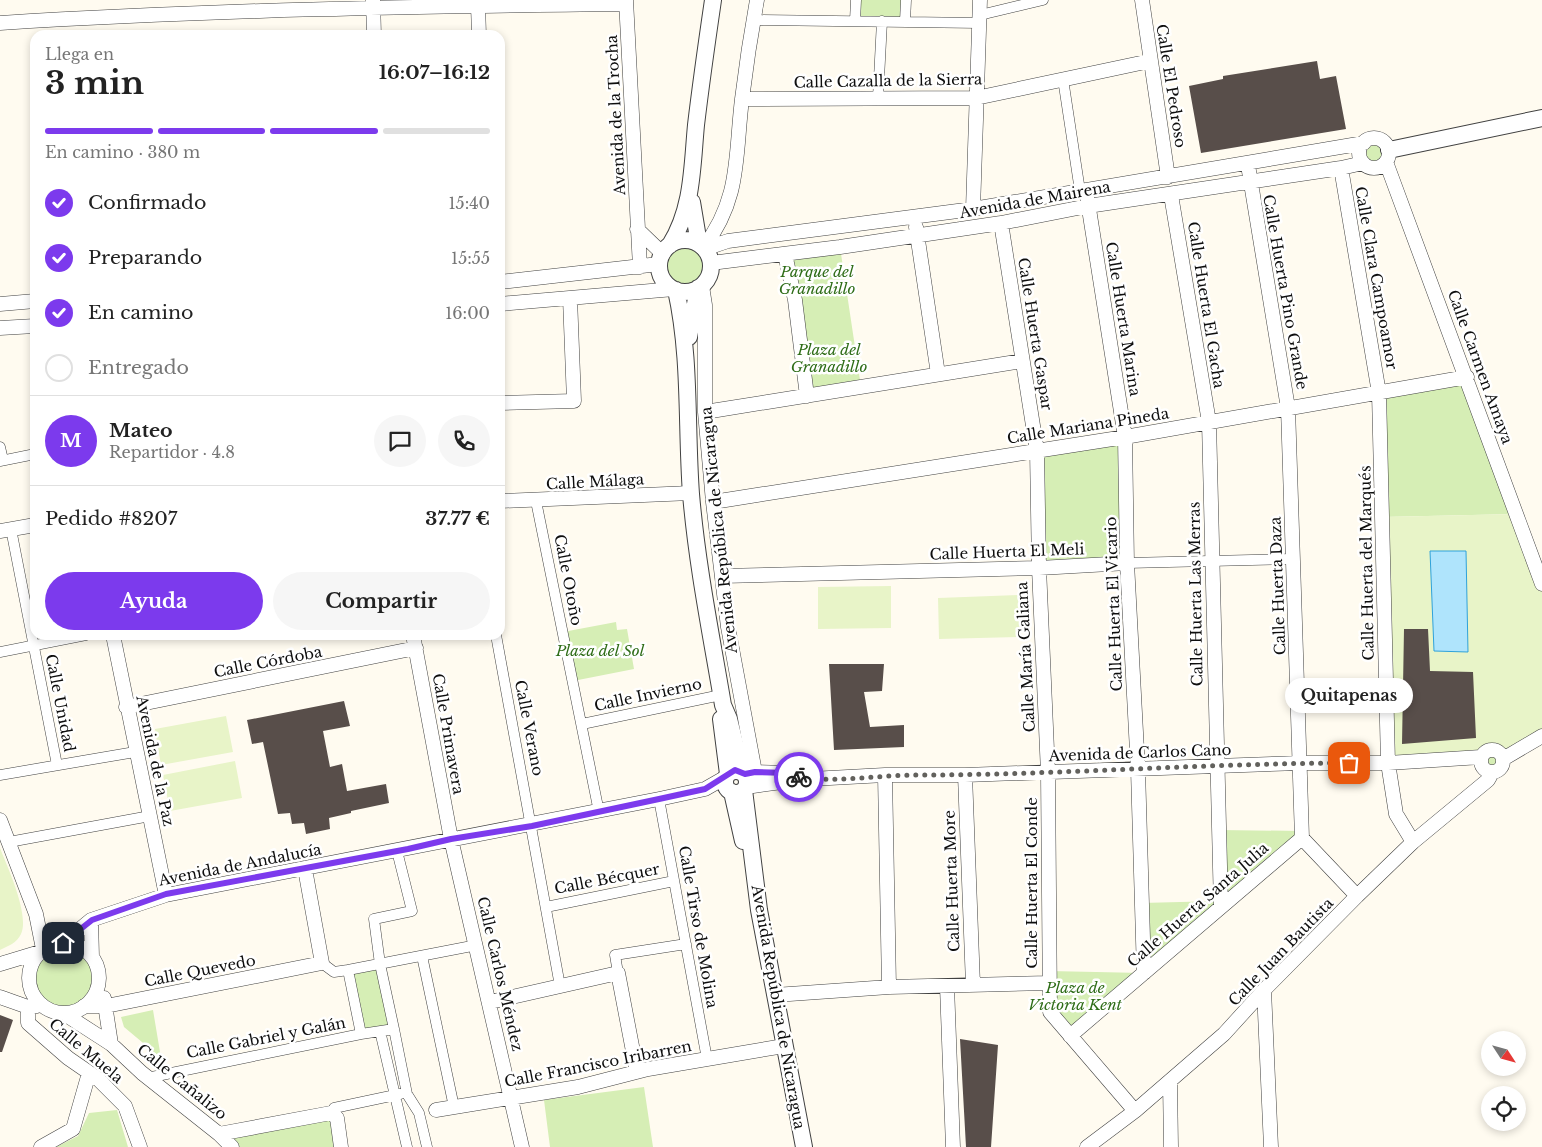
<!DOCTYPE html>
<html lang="es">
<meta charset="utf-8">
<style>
:root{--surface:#fff;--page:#f6f6f6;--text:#222;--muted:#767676;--line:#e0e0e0;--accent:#7c3aed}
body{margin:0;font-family:"Libre Baskerville",serif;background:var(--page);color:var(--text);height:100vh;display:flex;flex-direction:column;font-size:19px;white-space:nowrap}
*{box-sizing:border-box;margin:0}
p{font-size:16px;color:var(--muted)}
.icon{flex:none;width:28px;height:28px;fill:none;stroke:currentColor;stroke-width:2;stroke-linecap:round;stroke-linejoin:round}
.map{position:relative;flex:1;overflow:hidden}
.panel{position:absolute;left:30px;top:30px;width:475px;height:610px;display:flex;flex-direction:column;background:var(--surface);border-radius:15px;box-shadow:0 2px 8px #0003}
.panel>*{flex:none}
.needle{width:32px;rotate:126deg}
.tools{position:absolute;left:1481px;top:1031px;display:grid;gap:10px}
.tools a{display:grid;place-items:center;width:45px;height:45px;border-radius:50%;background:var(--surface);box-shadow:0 2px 8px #0003;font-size:25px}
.pin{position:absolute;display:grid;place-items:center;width:42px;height:42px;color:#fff;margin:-21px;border-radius:10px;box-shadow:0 2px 8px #0006}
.courier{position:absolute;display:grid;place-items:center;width:50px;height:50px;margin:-25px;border:4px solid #7c3aed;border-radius:50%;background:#fff;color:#222;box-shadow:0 1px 6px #0007}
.bubble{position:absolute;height:35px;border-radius:18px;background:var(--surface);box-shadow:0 2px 8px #0003;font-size:16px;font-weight:700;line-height:35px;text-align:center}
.headline em{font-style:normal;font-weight:700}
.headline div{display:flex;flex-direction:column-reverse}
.headline{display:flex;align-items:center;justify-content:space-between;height:85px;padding:0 15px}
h1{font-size:32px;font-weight:700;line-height:38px}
.bar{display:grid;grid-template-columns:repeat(4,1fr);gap:8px 5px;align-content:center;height:60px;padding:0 15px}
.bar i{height:6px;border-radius:4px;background:var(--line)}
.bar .selected{background:var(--accent)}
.bar p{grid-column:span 4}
.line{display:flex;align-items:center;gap:12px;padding:0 15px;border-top:1px solid var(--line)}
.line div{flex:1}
.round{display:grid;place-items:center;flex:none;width:52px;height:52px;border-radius:26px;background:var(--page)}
ol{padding:0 15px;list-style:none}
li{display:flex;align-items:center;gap:15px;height:55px}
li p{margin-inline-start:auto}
li .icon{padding:5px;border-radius:50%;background:var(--accent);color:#fff;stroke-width:4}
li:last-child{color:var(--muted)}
li i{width:28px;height:28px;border:2px solid var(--line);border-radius:50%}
.cta{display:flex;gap:10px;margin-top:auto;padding:10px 15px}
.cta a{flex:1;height:58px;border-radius:30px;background:var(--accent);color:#fff;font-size:20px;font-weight:700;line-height:58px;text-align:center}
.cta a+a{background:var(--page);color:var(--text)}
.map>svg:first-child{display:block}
.green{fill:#d6eeb5}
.pitch{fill:#e8f4c8}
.water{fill:#afe4fc;stroke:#2fa2da}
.building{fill:#584e4a}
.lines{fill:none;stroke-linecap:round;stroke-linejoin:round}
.pedestrian-casing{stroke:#414141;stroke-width:11}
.minor-casing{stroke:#414141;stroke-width:15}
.tertiary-casing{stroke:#414141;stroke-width:18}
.pedestrian{stroke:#fff;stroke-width:10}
.minor{stroke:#fff;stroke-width:14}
.tertiary{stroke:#fff;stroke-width:16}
.done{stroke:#62615d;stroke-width:5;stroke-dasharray:0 9}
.route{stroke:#7c3aed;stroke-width:6}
.labels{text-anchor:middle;stroke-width:5;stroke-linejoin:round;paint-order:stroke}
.street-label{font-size:15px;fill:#0e0e0e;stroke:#fff}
.park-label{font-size:15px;font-style:italic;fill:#2f6d18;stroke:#fff}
</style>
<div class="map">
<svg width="1542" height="1147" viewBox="0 0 1542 1147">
<rect width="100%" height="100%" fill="#fffbf0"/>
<path class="green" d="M860,0H902L901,17L859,16Z
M1366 154a9 9 0 1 1 18 0a9 9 0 1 1-18 0Z
M665 266a21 21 0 1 1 42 0a21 21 0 1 1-42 0Z
M840,247L861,387L807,396L785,254Z
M1467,377L1516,514L1382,517L1379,393Z
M1125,437L1127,563L1039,568L1037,451Z
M616,622L617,630L627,629L634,669L573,681L563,632Z
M1483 762a9 9 0 1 1 18 0a9 9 0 1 1-18 0Z
M1219,830L1301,831L1302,838L1070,1036L1050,1012L1049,971L1143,973L1141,903L1220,901Z
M34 978a30 30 0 1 1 60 0a30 30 0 1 1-60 0Z
M380,964L394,1029L361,1034L348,970Z
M153,1010L161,1058L124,1027L121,1017Z
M644,1087L653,1147H550L544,1100Z
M117,1110L128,1147H56L78,1136L89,1113Z
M331,1113L340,1147H232L219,1134Z"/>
<path class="pitch" d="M1516,514L1542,584V736L1502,755L1492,750L1483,754L1388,763L1382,517Z
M891,586V628L818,629V587Z
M1019,595L1020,637L939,639L938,598Z
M226,716L233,752L161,765L155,729Z
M235,761L242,798L170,811L163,775Z
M0,848C7,866 30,915 21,934C17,943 8,946 0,950Z"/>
<path class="water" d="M1430,551H1466L1468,652L1434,651Z"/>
<path class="building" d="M1317,61L1320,79L1336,76L1346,129L1201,153L1189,86L1223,79V76Z
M1404,629H1428L1430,671L1473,672L1476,738L1402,744Z
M829,664H884L882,691L864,692L870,727L904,725V747L834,750Z
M344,701L350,726L323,731L330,767L342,764L347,791L386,784L389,803L351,811V813L329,818L330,829L306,834L304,823L292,824L290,813L278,814L263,742L252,744L247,720Z
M0,1015L13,1020L2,1052H0Z
M960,1039L998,1045L991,1147H966Z"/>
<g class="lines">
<g class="pedestrian-casing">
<path id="pedestrian" d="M980,15L1043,0
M753,20L979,23
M855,21L856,0
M905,22L906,0
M1063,79L1080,191
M878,98L882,21
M0,447L3,460
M0,461L35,454
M536,501L599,812
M11,529L57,765
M1127,563L1293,559
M496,635L560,986
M0,652L86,635
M582,724L721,695
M0,775L135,752
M659,799L707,1059
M9,842L150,816
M397,851L412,911L374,919L380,964L394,1029L361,1034L348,970C391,962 434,953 477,945
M546,907L674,881
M422,956L454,1107
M322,963L334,972L348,970
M618,973L615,955L686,944
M394,1029L407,1094L419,1113L427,1147
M380,1031L407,1147
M147,1078L361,1034
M331,1113L334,1108L400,1094"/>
</g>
<g class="minor-casing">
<path id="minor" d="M373,0L374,35
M626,0L640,267
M1142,0L1168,177
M478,5L479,35
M0,23C209,10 417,6 626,4
M742,99L976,98L1150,61
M1359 153a15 15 0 1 1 30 0a15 15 0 1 1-30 0Z
M1386,162L1542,584
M1248,165L1288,408L1302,838L1357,896
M1341,168L1379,393L1388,763L1396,814L1413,842
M1086,190L1125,437L1127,563L1138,770L1144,973
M1171,195L1209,422L1221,907
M973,209L980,0
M1001,223L1037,451L1039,568L1048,773L1050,1012L1135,1111
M916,227L938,374
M637,229L663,254
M703,248C741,199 735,156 742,99C746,66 751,33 757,0
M704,249L728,241L973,209L1364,143
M785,254L795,300L807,396
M711,263L840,247L1001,223L1088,206L1341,168L1363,163
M500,282L659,264
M702,286L705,305V412L713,502L728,627L755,772
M0,304L35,301
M500,304L674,289
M0,328L35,326
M500,403L574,401L570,298
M705,412L1022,361
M500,501L691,493
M713,502L1125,437L1467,377
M0,531L35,525
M722,576L1039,568L1127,563
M113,635L166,895
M413,635L451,839L522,1147
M126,707L416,648
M1481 761a11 11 0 1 1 22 0a11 11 0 1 1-22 0Z
M1503,759L1542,736
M745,774L755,772L788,773L811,779L885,775H965L1300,763H1388L1481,757
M885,775L889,987
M965,775L973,985
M746,787L789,781
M0,820L36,914L43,949
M91,920L92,957
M63,943L91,920L166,895L659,799L705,789L726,777
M29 978a35 35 0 1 1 70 0a35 35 0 1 1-70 0Z
M0,964L40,952
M947,986L953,1147
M1264,990L1271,1147
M775,995L889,987L1049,983
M0,997L28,1007L37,1006
M104,998L111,1044
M490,1002L618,973L637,1072
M84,1006H106L322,963L305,869
M28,1007V1023L68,1058L97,1078L125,1106L140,1147
M63,1013L111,1044L142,1073L219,1134L232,1147
M1070,1036L1302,838
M1170,1081L1171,1147
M436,1110L578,1087L648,1069L784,1046
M219,1134L331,1113L337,1118L341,1147
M41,1147L73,1129L89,1073
M1087,1147L1135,1111L1224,1034L1264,990L1357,896L1413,842L1488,780L1492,773"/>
</g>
<g class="tertiary-casing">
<path id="tertiary" d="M1389,150L1542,118
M692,202L699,244
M659 266a26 26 0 1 1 52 0a26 26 0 1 1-52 0Z
M670,245C693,208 692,167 696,125C701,83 707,41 713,0
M676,290C691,357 686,427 691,494C697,565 711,634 723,705L729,719L742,772
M689,337L698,288
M721,719L728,774
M725 782a11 11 0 1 1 22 0a11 11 0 1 1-22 0Z
M744,790L759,910L804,1147
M732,792L743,841"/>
</g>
<use href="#pedestrian" class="pedestrian"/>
<use href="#minor" class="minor"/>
<use href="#tertiary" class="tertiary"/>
</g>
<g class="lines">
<path class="done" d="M799,777C837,783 878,775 917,775C1061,775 1205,763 1349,763"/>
<path class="route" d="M63,943L92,920L166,894L408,849L451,839L532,826L659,799L705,789L735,770L745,774L755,772L788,773L799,777"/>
</g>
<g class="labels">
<g class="street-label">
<text transform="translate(888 81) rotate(-1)" y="5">Calle Cazalla de la Sierra</text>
<text transform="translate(1171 86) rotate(81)" y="5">Calle El Pedroso</text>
<text transform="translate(616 115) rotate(-93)" y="5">Avenida de la Trocha</text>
<text transform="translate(1035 200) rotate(-10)" y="5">Avenida de Mairena</text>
<text transform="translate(1376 278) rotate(80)" y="5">Calle Clara Campoamor</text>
<text transform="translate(1285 292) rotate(80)" y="5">Calle Huerta Pino Grande</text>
<text transform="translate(1206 305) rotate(81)" y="5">Calle Huerta El Gacha</text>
<text transform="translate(1123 319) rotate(81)" y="5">Calle Huerta Marina</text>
<text transform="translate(1035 334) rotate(81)" y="5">Calle Huerta Gaspar</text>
<text transform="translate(1480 367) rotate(70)" y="5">Calle Carmen Amaya</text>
<text transform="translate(1088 426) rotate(-9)" y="5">Calle Mariana Pineda</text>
<text transform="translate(595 482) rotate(-3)" y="5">Calle Málaga</text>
<text transform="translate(719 530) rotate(-96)" y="5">Avenida República de Nicaragua</text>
<text transform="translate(1007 552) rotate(-2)" y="5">Calle Huerta El Meli</text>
<text transform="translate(1367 563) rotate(-91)" y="5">Calle Huerta del Marqués</text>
<text transform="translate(568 580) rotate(79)" y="5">Calle Otoño</text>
<text transform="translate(1278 586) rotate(-92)" y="5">Calle Huerta Daza</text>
<text transform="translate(1196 594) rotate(-91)" y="5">Calle Huerta Las Merras</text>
<text transform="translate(1114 604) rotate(-92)" y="5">Calle Huerta El Vicario</text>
<text transform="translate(1026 657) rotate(-93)" y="5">Calle María Galiana</text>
<text transform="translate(268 662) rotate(-11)" y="5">Calle Córdoba</text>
<text transform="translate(648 695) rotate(-12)" y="5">Calle Invierno</text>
<text transform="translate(60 703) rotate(79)" y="5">Calle Unidad</text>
<text transform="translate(529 728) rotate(79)" y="5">Calle Verano</text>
<text transform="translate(448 734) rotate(80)" y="5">Calle Primavera</text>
<text transform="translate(1140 753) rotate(-2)" y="5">Avenida de Carlos Cano</text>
<text transform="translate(155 761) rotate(78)" y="5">Avenida de la Paz</text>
<text transform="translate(240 865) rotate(-11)" y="5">Avenida de Andalucía</text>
<text transform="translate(607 879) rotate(-11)" y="5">Calle Bécquer</text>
<text transform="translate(952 881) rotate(-92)" y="5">Calle Huerta More</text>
<text transform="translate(1032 883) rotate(-90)" y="5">Calle Huerta El Conde</text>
<text transform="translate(1198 905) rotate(-41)" y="5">Calle Huerta Santa Julia</text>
<text transform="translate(698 927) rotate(80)" y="5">Calle Tirso de Molina</text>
<text transform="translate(1281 952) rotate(-46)" y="5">Calle Juan Bautista</text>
<text transform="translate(200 971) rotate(-11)" y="5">Calle Quevedo</text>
<text transform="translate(500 974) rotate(77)" y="5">Calle Carlos Méndez</text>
<text transform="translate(778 1007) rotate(80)" y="5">Avenida República de Nicaragua</text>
<text transform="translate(266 1038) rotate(-11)" y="5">Calle Gabriel y Galán</text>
<text transform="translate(86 1051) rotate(40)" y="5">Calle Muela</text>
<text transform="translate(598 1064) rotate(-11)" y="5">Calle Francisco Iribarren</text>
<text transform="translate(182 1082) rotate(39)" y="5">Calle Cañalizo</text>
</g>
<g class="park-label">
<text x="817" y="277">Parque del<tspan x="817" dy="17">Granadillo</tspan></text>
<text x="829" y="355">Plaza del<tspan x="829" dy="17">Granadillo</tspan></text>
<text x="600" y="656">Plaza del Sol</text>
<text x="1075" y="993">Plaza de<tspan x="1075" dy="17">Victoria Kent</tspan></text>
</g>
</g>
</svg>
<div class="tools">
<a><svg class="needle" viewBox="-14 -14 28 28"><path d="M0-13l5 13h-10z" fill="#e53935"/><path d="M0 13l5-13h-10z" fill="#767676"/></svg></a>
<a><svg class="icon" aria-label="locate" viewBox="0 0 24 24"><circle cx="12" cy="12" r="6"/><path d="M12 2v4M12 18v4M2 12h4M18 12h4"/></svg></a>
</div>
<div class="pin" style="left:1349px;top:763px;background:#ea580c"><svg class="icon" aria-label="bag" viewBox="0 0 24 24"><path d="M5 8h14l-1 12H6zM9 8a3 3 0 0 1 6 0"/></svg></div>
<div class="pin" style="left:63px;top:943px;background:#1f2937"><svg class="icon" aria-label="home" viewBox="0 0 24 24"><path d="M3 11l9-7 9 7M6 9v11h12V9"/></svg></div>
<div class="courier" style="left:799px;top:777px"><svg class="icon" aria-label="bike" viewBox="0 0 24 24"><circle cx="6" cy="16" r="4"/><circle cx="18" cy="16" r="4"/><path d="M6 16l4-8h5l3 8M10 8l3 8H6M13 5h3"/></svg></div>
<div class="bubble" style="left:1285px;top:678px;width:128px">Quitapenas</div>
<section class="panel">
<div class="headline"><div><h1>3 min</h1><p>Llega en</p></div><em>16:07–16:12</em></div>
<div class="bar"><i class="selected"></i><i class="selected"></i><i class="selected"></i><i></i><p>En camino · 380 m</p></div>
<ol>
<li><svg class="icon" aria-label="check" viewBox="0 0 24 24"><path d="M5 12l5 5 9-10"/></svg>Confirmado<p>15:40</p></li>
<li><svg class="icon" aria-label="check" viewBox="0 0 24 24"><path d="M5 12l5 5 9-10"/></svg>Preparando<p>15:55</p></li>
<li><svg class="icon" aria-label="check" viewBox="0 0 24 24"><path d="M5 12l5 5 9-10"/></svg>En camino<p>16:00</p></li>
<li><i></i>Entregado</li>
</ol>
<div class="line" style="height:90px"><b class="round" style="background:var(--accent);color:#fff">M</b><div><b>Mateo</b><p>Repartidor · 4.8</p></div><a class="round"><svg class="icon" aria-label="chat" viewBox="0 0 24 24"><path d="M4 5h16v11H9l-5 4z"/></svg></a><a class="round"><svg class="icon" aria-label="phone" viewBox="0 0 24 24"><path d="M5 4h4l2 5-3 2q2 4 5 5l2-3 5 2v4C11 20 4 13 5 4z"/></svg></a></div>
<div class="line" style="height:65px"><div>Pedido #8207</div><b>37.77 €</b></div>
<div class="cta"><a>Ayuda</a><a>Compartir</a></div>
</section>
</div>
